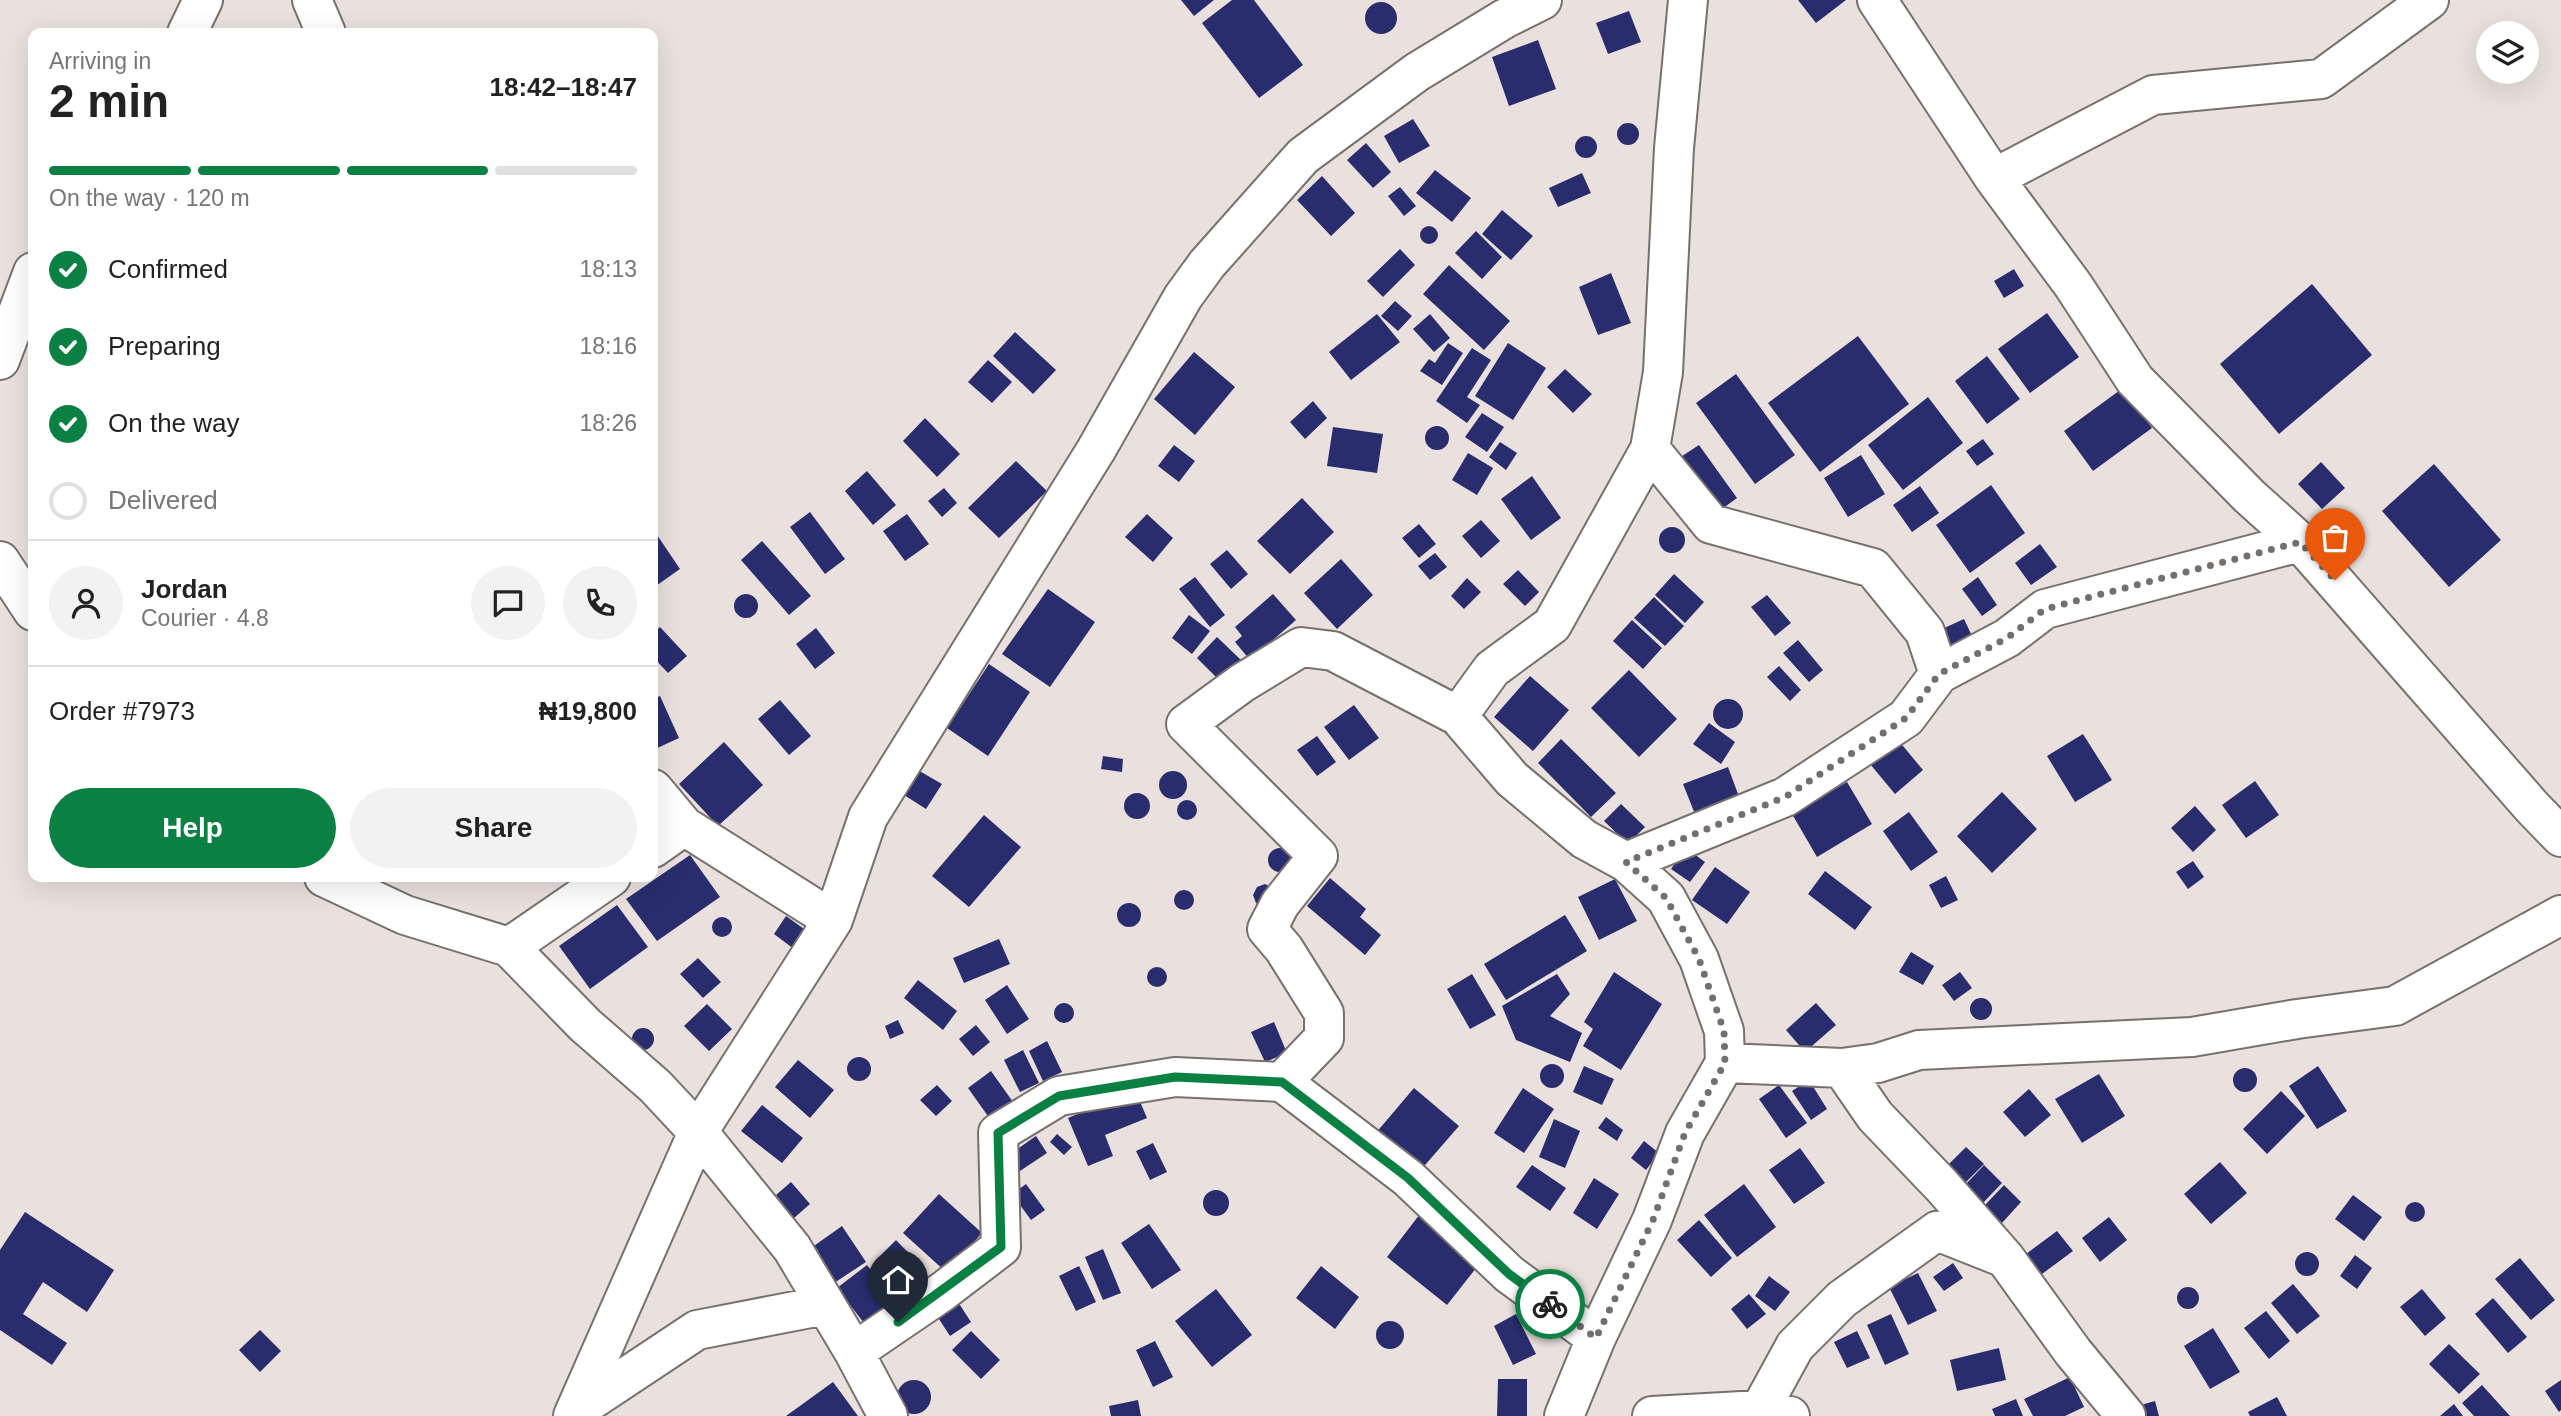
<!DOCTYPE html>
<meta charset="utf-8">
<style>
:root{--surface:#fff;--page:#f2f2f2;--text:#222;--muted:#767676;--line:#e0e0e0;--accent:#0b8043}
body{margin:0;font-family:Arial,sans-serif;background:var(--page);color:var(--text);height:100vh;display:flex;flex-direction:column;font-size:26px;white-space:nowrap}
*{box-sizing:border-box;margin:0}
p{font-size:23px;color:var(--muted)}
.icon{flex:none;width:38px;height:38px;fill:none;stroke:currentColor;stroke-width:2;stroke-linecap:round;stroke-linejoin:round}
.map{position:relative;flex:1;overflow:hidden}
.side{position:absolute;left:28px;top:28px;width:630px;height:854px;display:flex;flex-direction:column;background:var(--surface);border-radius:14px;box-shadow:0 7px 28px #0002}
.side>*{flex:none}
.buttons{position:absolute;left:2476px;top:21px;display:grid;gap:14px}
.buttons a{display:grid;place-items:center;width:63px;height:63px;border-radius:50%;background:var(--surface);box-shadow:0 7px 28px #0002;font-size:35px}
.pin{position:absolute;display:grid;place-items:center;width:60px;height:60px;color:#fff;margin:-72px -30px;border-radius:50% 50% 50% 0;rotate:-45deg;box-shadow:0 0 7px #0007}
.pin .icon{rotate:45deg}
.courier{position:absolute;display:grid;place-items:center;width:70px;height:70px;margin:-35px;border:5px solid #0b8043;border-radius:50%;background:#fff;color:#222;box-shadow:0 2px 9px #0007}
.head em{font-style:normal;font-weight:700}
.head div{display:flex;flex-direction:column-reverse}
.head{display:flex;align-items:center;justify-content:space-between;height:119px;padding:0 21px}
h1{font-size:46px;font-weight:700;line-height:52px}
.bar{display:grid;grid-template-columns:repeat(4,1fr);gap:10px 7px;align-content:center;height:84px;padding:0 21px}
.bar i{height:9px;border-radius:5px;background:var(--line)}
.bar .current{background:var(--accent)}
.bar p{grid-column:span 4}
.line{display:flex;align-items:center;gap:18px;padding:0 21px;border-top:2px solid var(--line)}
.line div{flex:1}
.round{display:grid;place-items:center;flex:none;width:74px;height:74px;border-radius:37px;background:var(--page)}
ol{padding:0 21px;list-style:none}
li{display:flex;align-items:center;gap:21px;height:77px}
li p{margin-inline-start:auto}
li .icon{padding:7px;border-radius:50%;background:var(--accent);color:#fff;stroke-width:4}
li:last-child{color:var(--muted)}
li i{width:38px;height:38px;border:4px solid var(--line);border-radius:50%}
.cta{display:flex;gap:14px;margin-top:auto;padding:14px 21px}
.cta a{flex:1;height:80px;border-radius:42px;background:var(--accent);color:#fff;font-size:28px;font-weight:700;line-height:80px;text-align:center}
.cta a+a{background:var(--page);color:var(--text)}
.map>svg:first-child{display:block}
.building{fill:#292d6e}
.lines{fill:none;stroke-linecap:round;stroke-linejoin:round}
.minor-casing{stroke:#78706d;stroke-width:42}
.minor{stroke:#fff;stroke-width:38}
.done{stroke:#746f6d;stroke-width:7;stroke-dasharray:0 12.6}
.route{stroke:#0b8043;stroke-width:9}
</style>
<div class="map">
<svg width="2561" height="1416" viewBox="0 0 2561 1416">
<rect width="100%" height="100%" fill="#eae1de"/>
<path class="building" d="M1181,0H1214L1194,16Z
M1232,0H1254L1303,65L1259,98L1202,23Z
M1798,0H1846L1816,23Z
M1365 18a16 16 0 1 1 32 0a16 16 0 1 1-32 0Z
M1629,11L1641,42L1608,54L1596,23Z
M1538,40L1556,89L1509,106L1492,57Z
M1413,119L1430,146L1399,163L1384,136Z
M1617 134a11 11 0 1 1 22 0a11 11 0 1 1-22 0Z
M1575 147a11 11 0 1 1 22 0a11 11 0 1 1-22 0Z
M1366,143L1391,172L1373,188L1347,160Z
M1435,170L1471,198L1452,222L1416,193Z
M1582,173L1591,193L1558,207L1549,188Z
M1322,176L1355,213L1331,236L1297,200Z
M1400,187L1416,206L1404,216L1388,196Z
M1502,210L1533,236L1511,260L1482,234Z
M1420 235a9 9 0 1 1 18 0a9 9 0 1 1-18 0Z
M1476,231L1502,257L1482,279L1455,253Z
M1400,249L1415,265L1383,297L1367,281Z
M1449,265L1510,321L1484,350L1423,294Z
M2014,269L2024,286L2004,298L1994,281Z
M1611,273L1631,323L1598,335L1579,287Z
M2312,284L2372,355L2279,434L2220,364Z
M1395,301L1412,316L1398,331L1381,316Z
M2047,313L2079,357L2030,393L1998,349Z
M1377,314L1400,342L1351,380L1329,352Z
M1430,314L1450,338L1434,352L1413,329Z
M1015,332L1056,370L1033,394L993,356Z
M1858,336L1909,404L1820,472L1768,403Z
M1448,343L1463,353L1442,385L1420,371L1429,359L1435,363Z
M1508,343L1546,368L1513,420L1475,396Z
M1472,348L1491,360L1467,397L1480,405L1467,423L1436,401Z
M1194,352L1235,387L1195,435L1154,399Z
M1987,356L2020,399L1987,424L1955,381Z
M988,360L1012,382L992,403L968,382Z
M1565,369L1592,394L1573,413L1547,387Z
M1736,374L1795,455L1755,484L1696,403Z
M2123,388L2152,428L2093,471L2064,431Z
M1928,397L1963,443L1903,490L1868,445Z
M1313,401L1327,418L1305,439L1290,422Z
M1482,413L1504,427L1487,452L1465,437Z
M925,418L960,454L937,477L903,441Z
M1425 438a12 12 0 1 1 24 0a12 12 0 1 1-24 0Z
M1333,427L1383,434L1377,473L1327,466Z
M1983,439L1994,454L1977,466L1966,451Z
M1500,442L1517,453L1506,470L1489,457Z
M1174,445L1195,461L1179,482L1158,466Z
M1699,445L1737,498L1715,514L1676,460Z
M1468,453L1493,468L1477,495L1452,480Z
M1861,455L1885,494L1848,517L1824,478Z
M1016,461L1047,491L999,538L968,508Z
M2321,462L2345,488L2322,509L2298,484Z
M2434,464L2501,540L2449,587L2382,511Z
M867,471L896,505L873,525L845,491Z
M1532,476L1561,518L1531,540L1501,499Z
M1991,485L2025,533L1970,573L1936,525Z
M1920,486L1939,513L1912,532L1893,505Z
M944,488L957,503L942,517L928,501Z
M1302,498L1334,532L1290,574L1257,541Z
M810,512L845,559L825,574L790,527Z
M907,514L929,544L905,561L883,531Z
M1147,514L1173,538L1153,562L1125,537Z
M1481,520L1500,541L1481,558L1462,536Z
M1419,524L1436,544L1419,558L1402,538Z
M1659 540a13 13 0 1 1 26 0a13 13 0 1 1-26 0Z
M653,529L680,569L653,588Z
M762,541L811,596L789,615L741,560Z
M2040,544L2057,567L2031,585L2015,563Z
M1227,550L1248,574L1231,589L1210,564Z
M1435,553L1447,567L1430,580L1418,566Z
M1341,559L1373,595L1337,629L1304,593Z
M1518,570L1539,592L1525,606L1503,584Z
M1674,574L1704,602L1685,623L1655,595Z
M1195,577L1225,615L1210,627L1179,589Z
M1978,577L1997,605L1982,616L1962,589Z
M1467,578L1481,592L1464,609L1451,596Z
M1048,589L1095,622L1050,687L1002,654Z
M1273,594L1296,620L1250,660L1235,642L1242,636L1235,627Z
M734 606a12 12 0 1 1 24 0a12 12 0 1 1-24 0Z
M1767,595L1791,623L1775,636L1751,607Z
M1654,597L1684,626L1665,646L1634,618Z
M1189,615L1210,631L1192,654L1172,638Z
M1964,619L1972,636L1951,646L1942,629Z
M1632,620L1662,648L1643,669L1613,641Z
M660,627L687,656L668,673L653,657V634Z
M816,628L835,653L815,669L796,644Z
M1217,637L1241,660L1220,681L1197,658Z
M1798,640L1823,670L1809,682L1783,653Z
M989,664L1030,692L988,756L947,728Z
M1779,666L1801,690L1790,701L1767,677Z
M1629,670L1677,719L1639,757L1591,708Z
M1530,676L1569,710L1533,751L1494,717Z
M660,696L679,738L653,750V699Z
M1713 714a15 15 0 1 1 30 0a15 15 0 1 1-30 0Z
M780,700L811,736L789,755L758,719Z
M1354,705L1379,738L1349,760L1324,727Z
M1709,723L1735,742L1721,764L1693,744Z
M2083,734L2112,780L2075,802L2047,756Z
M1317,736L1336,762L1317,776L1297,750Z
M1561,739L1616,793L1591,817L1538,763Z
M1898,740L1923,770L1895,794L1870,764Z
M724,742L763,785L718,826L679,784Z
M1103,756L1123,759L1122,772L1101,769Z
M1728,767L1741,802L1697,819L1683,784Z
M916,769L942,784L926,809L901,793Z
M1159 785a14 14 0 1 1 28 0a14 14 0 1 1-28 0Z
M2255,781L2279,815L2246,838L2222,805Z
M1847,782L1872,824L1817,857L1792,814Z
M2002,792L2037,829L1992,873L1957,836Z
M1124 806a13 13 0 1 1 26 0a13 13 0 1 1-26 0Z
M1177 810a10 10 0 1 1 20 0a10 10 0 1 1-20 0Z
M1621,804L1645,827L1628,844L1604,821Z
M2195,806L2216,830L2193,852L2171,828Z
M1909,812L1938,852L1911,871L1883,831Z
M984,815L1021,847L969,907L932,876Z
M1268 860a12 12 0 1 1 24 0a12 12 0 1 1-24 0Z
M1686,848L1705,862L1690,882L1671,869Z
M690,855L720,897L657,941L626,899Z
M2193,861L2204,877L2188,889L2176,872Z
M1715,867L1750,892L1727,924L1692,900Z
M1825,871L1872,907L1855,930L1808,894Z
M1946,876L1958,900L1941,908L1929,885Z
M1330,878L1366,909L1360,917L1381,935L1365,955L1307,906Z
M1615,879L1637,921L1599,940L1578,897Z
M1265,884L1273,888L1264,907L1256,903L1253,895L1257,887Z
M1174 900a10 10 0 1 1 20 0a10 10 0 1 1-20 0Z
M1117 915a12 12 0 1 1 24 0a12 12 0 1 1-24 0Z
M617,905L648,947L590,989L559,946Z
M1565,915L1587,951L1506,1000L1484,964Z
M786,916L807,931L794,949L774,934Z
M712 927a10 10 0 1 1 20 0a10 10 0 1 1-20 0Z
M999,939L1010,964L964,983L953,958Z
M1911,952L1934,966L1923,985L1899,972Z
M698,958L721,982L703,998L680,974Z
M1147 977a10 10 0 1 1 20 0a10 10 0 1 1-20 0Z
M1614,972L1662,1004L1621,1070L1583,1046L1593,1029L1584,1022Z
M1960,972L1972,988L1954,1001L1942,985Z
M1472,974L1496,1015L1470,1029L1447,989Z
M1557,974L1570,994L1550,1016L1582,1033L1570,1062L1516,1040L1502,1006Z
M918,980L957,1011L943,1030L904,998Z
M1007,985L1029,1019L1007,1034L985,1000Z
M1970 1009a11 11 0 1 1 22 0a11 11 0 1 1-22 0Z
M1054 1013a10 10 0 1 1 20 0a10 10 0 1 1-20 0Z
M1816,1003L1836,1025L1805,1052L1786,1030Z
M707,1004L732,1029L709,1051L684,1026Z
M898,1020L904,1033L890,1039L885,1026Z
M1274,1022L1287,1053L1265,1062L1251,1032Z
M976,1025L990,1042L973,1056L959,1039Z
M632 1039a11 11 0 1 1 22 0a11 11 0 1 1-22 0Z
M1047,1041L1062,1072L1043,1081L1029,1051Z
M1023,1050L1039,1083L1020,1092L1004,1060Z
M847 1069a12 12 0 1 1 24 0a12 12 0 1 1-24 0Z
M798,1060L834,1090L810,1118L775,1087Z
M1540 1076a12 12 0 1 1 24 0a12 12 0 1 1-24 0Z
M1584,1066L1614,1079L1602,1105L1573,1092Z
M2318,1066L2347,1111L2317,1129L2289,1086Z
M2233 1080a12 12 0 1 1 24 0a12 12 0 1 1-24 0Z
M991,1071L1013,1102L990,1119L968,1088Z
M2099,1074L2125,1116L2082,1143L2055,1099Z
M1809,1080L1827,1109L1811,1120L1792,1091Z
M937,1085L952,1101L936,1116L920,1100Z
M1779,1085L1807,1123L1786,1138L1759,1099Z
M1414,1088L1459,1126L1419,1172L1375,1134Z
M1523,1088L1554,1109L1524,1153L1494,1133Z
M2029,1089L2051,1115L2025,1137L2003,1112Z
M1135,1090L1147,1118L1105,1135L1113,1156L1088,1166L1068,1118Z
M2281,1091L2305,1116L2267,1154L2243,1129Z
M762,1105L803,1138L782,1163L741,1131Z
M1606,1117L1623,1130L1617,1141L1598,1128Z
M1554,1119L1580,1131L1565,1168L1539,1157Z
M1057,1134L1072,1147L1064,1155L1050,1142Z
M1036,1136L1047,1153L1020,1171L1009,1155Z
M1644,1141L1659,1153L1646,1170L1631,1158Z
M1153,1143L1167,1172L1150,1180L1136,1151Z
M1966,1147L1984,1164L1964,1184L1946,1167Z
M1800,1148L1825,1183L1794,1204L1769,1170Z
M2220,1162L2247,1193L2211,1224L2184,1194Z
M1532,1165L1566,1188L1550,1211L1516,1187Z
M1984,1165L2002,1183L1983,1203L1965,1185Z
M1594,1178L1619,1194L1597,1229L1573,1213Z
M791,1182L810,1204L794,1218L776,1195Z
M1026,1184L1045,1210L1031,1220L1012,1194Z
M1744,1184L1776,1227L1737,1257L1704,1215Z
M2004,1185L2021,1202L2002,1223L1985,1205Z
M1203 1203a13 13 0 1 1 26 0a13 13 0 1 1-26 0Z
M939,1194L982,1233L946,1272L903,1233Z
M2353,1195L2382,1217L2364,1241L2335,1219Z
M2405 1212a10 10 0 1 1 20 0a10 10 0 1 1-20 0Z
M1423,1210L1484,1258L1447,1305L1387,1257Z
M25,1212L114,1270L87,1312L43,1282L23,1314L67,1343L52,1365L0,1330V1250Z
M2109,1217L2127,1240L2100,1262L2082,1238Z
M1699,1220L1732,1258L1711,1277L1677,1240Z
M1149,1224L1181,1270L1152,1289L1121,1243Z
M842,1226L866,1262L834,1283L811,1248Z
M2057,1231L2073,1251L2042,1274L2026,1254Z
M896,1240L926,1271L905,1292L875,1261Z
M1103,1249L1121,1293L1103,1300L1085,1257Z
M2295 1264a12 12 0 1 1 24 0a12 12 0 1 1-24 0Z
M2355,1255L2372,1268L2357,1289L2340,1276Z
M2520,1258L2555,1300L2531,1320L2495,1279Z
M1953,1263L1963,1278L1944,1291L1933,1277Z
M867,1265L897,1304L867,1327L837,1288Z
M1079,1266L1096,1302L1076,1311L1059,1276Z
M1321,1266L1359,1297L1335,1329L1296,1298Z
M1918,1273L1937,1311L1908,1325L1889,1287Z
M1769,1276L1790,1292L1775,1311L1755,1296Z
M2293,1284L2320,1316L2297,1334L2271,1303Z
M2177 1298a11 11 0 1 1 22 0a11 11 0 1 1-22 0Z
M1216,1289L1252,1335L1212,1367L1175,1321Z
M2422,1289L2446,1318L2425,1336L2400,1307Z
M1749,1294L1766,1314L1747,1329L1731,1309Z
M2493,1298L2527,1337L2508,1353L2475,1314Z
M958,1302L971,1322L950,1336L937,1316Z
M2266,1311L2290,1341L2269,1359L2244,1328Z
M1516,1314L1536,1354L1513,1365L1494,1326Z
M1891,1314L1909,1354L1885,1365L1867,1325Z
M1376 1335a14 14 0 1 1 28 0a14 14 0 1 1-28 0Z
M2213,1328L2240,1372L2210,1389L2184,1346Z
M260,1330L281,1351L260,1372L239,1350Z
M971,1331L1000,1360L981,1379L952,1350Z
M1857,1331L1870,1358L1847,1368L1834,1342Z
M1155,1341L1173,1377L1153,1387L1136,1350Z
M2449,1344L2480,1374L2459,1394L2429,1364Z
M1999,1348L2006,1380L1957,1391L1950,1360Z
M2070,1377L2084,1407L2065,1416H2033L2024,1399Z
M1498,1379H1527V1416H1497Z
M2561,1380V1410L2559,1412L2545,1391Z
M897 1397a17 17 0 1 1 34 0a17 17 0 1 1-34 0Z
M833,1382L858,1416H786Z
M2482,1385L2510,1416H2474L2462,1403Z
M2277,1397L2287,1416H2250L2248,1412Z
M2016,1399L2023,1416H1995L1992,1409Z
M1138,1400L1141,1416H1111L1109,1406Z
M2155,1401L2159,1416H2144L2141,1405Z
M2454,1404L2463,1416H2440Z"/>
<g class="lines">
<g class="minor-casing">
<path id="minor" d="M312,0L326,33
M1877,0L1994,178L2073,285L2135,380L2249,496L2300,542L2532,807L2561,837
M187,33L203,0
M1994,178L2153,95L2321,79L2429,0
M0,360L33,272
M1650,449L1711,524L1873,568L1925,632L1939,674
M0,561L33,611
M653,789L684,826L833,920
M653,848L684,826
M1626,862L1785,797L1906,718L1939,674L2007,638L2045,609L2300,542
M324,877L405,915L509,947L585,1025L655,1086L698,1132L792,1248L854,1352L888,1416
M509,947L611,877
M1725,1063L1842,1068L1878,1063L1919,1050L2192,1037L2297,1019L2395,1006L2561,915
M1842,1068L1875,1116L1942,1186L2005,1258L2073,1352L2126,1416
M1282,1082L1324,1038V1013L1284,949L1267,929L1280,904L1318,856L1186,724L1242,683L1301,647L1333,651L1458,716
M854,1352L942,1292L1001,1247L998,1133L1059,1096L1175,1077L1282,1082L1408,1178L1509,1274L1596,1338
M1760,1410L1795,1346L1842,1299L1937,1231L2000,1256
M575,1411L697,1330L826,1305
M573,1416L698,1132L833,920L868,817L1096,450L1183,297L1207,264L1303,156L1417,72L1504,19L1542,0
M1564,1416L1596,1338L1652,1220L1685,1133L1725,1063L1724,1031L1699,959L1666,898L1626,862L1584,839L1512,779L1458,716L1492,669L1552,625L1650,449L1663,372L1674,148L1688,0
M1652,1416L1760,1410L1790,1416"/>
</g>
<use href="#minor" class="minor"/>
</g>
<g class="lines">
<path class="done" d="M1550,1304L1596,1338L1653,1220L1685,1133L1725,1063L1724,1031L1699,959L1666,898L1626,862L1785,797L1906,718L1939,674L2007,638L2045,609L2300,542L2335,580"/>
<path class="route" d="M898,1322L1001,1247L998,1133L1059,1096L1175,1077L1282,1082L1408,1178L1509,1274L1550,1304"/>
</g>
</svg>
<div class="buttons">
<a><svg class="icon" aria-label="layers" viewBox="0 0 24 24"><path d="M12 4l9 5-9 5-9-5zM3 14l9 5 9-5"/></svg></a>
</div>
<div class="pin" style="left:2335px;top:580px;background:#ea580c"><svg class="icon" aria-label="bag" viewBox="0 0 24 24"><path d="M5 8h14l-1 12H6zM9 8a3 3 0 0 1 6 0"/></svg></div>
<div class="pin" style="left:898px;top:1322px;background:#1f2937"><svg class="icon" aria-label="home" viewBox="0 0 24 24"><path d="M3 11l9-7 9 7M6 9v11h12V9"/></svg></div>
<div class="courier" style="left:1550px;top:1304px"><svg class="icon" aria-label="bike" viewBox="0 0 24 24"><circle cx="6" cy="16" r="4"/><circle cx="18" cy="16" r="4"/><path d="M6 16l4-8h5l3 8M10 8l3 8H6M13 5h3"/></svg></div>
<section class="side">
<div class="head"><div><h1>2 min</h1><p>Arriving in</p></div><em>18:42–18:47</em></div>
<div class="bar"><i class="current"></i><i class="current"></i><i class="current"></i><i></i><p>On the way · 120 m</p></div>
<ol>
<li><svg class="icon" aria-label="check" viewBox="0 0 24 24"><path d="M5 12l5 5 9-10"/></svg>Confirmed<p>18:13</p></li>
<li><svg class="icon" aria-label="check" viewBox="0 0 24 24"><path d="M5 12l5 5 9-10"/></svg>Preparing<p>18:16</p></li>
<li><svg class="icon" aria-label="check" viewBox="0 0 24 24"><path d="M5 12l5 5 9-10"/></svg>On the way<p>18:26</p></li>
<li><i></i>Delivered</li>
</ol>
<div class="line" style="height:126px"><a class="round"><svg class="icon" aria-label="person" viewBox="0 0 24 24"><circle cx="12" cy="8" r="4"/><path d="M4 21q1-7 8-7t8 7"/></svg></a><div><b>Jordan</b><p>Courier · 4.8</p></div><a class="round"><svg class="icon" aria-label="chat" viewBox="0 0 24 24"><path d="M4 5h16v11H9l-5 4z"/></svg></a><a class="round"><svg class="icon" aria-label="phone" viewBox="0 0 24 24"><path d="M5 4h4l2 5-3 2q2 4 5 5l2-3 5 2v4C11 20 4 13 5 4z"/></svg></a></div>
<div class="line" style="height:91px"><div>Order #7973</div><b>₦19,800</b></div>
<div class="cta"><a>Help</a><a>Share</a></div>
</section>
</div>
